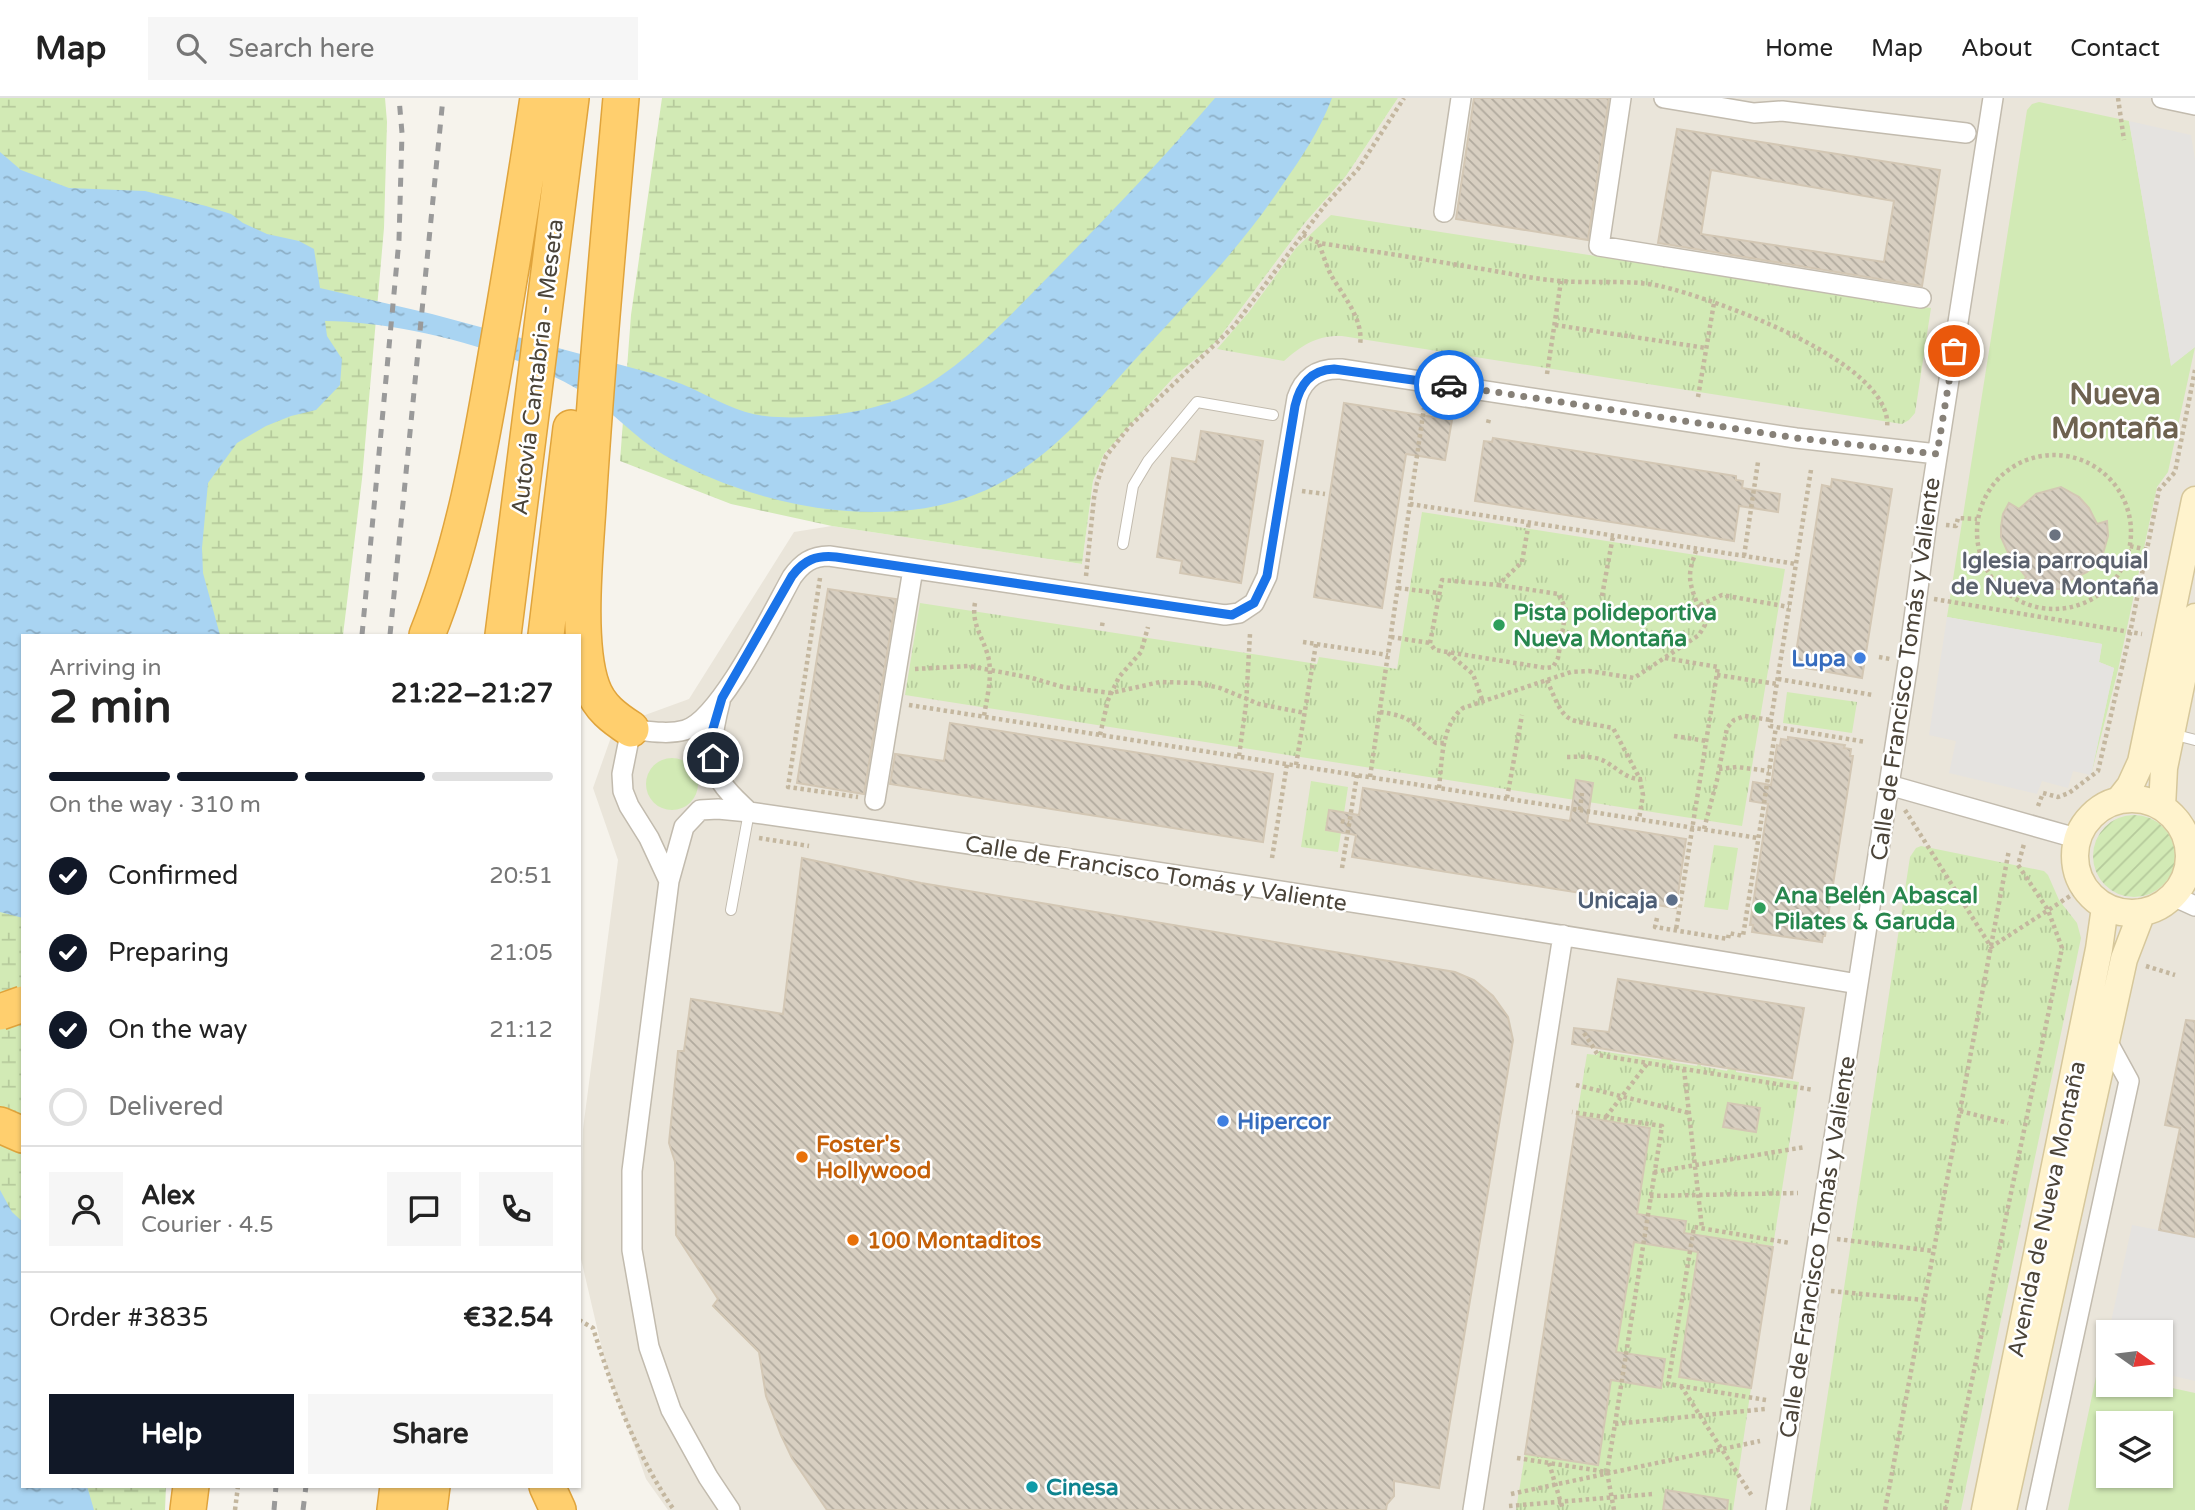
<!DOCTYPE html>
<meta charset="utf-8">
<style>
:root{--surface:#fff;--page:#f6f6f6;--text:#222;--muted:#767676;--line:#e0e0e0;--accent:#111827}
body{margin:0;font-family:"Varela Round",sans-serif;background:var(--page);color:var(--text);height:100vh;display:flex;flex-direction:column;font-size:26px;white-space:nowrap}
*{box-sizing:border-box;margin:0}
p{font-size:23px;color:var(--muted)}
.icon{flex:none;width:38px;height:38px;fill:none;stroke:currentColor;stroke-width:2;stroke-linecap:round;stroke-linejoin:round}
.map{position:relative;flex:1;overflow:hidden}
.details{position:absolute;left:21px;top:536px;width:560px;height:854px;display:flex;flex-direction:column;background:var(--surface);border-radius:0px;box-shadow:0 2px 5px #0004}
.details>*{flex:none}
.needle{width:46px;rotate:104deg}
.controls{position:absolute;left:2096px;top:1222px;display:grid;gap:14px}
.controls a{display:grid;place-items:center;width:77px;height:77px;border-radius:0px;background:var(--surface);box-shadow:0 2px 5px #0004;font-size:35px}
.pin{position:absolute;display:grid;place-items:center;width:60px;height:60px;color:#fff;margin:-30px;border:4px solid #fff;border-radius:50%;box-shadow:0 2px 7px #0007}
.courier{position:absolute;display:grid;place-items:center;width:70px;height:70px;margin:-35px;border:5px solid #1a73e8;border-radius:50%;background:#fff;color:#222;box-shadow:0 2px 9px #0007}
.overview em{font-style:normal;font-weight:700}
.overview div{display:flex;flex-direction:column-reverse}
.overview{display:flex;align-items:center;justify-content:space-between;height:119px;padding:0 28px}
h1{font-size:46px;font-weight:700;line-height:52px}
.bar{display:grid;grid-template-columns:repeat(4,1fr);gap:10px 7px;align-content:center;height:84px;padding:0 28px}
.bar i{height:9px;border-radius:5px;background:var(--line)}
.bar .on{background:var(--accent)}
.bar p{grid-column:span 4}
.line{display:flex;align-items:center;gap:18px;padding:0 28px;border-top:2px solid var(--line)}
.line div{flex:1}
.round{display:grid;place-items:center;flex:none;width:74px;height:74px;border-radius:0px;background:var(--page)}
ol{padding:0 28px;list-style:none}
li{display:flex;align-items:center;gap:21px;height:77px}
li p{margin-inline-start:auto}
li .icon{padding:7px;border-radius:50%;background:var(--accent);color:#fff;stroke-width:4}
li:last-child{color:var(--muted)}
li i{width:38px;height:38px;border:4px solid var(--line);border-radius:50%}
.action{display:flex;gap:14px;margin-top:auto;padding:14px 28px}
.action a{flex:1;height:80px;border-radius:0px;background:var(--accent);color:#fff;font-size:28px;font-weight:700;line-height:80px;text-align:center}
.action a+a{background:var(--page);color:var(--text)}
header{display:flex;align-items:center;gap:42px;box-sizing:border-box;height:98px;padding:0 35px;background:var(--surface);border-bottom:2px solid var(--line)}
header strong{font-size:33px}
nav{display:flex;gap:38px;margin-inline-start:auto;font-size:24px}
.search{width:490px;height:63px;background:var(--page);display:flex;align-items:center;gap:18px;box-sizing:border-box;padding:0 24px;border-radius:0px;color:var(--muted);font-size:26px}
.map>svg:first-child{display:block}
.residential{fill:#eae5da;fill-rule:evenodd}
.grass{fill:#d2eab5;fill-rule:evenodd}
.wetland{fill:url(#wetland-marsh)}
.park{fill:url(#park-tufts)}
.garden{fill:url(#garden-furrows)}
.parking{fill:#e5e3e0}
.water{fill:url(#water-ripples)}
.building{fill:url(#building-back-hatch);stroke:#d3c7b4;stroke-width:2;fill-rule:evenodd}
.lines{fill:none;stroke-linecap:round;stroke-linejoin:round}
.lane-casing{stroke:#c2bbae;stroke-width:12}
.street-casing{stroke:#c2bbae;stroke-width:22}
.secondary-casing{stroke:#d6c79b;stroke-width:29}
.highway-casing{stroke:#e0a43c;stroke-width:38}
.path{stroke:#c4b79f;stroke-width:4.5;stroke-dasharray:3.5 3.5;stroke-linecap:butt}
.lane{stroke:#fff;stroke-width:10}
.street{stroke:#fff;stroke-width:19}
.secondary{stroke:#fff3cd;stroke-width:26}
.highway{stroke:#ffcf6e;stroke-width:35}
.rail{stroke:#9a9a9a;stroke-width:5;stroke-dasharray:9 9;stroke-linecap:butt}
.highway-bridge-casing{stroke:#e0a43c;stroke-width:38;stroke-linecap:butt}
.highway-bridge{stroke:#ffcf6e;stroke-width:35}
.done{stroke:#878178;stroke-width:7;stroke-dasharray:0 12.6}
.route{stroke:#1a73e8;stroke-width:9}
.worship-dot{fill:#6b7280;stroke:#fff;stroke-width:2.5}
.leisure-dot{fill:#2e9e5b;stroke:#fff;stroke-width:2.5}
.shop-dot{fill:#3f7fe0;stroke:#fff;stroke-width:2.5}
.service-dot{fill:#5c6f8a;stroke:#fff;stroke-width:2.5}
.food-dot{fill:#e8710a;stroke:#fff;stroke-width:2.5}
.culture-dot{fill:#0f9aa8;stroke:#fff;stroke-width:2.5}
.labels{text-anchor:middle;stroke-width:5;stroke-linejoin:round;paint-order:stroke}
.street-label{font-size:23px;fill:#4b4439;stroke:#fff}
.worship-label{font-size:23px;font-weight:bold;fill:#5b616d;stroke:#fff}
.leisure-label{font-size:23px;font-weight:bold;fill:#27864d;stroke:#fff;text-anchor:start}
.shop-label{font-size:23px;font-weight:bold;fill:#366cbe;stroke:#fff;text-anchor:end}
.service-label{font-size:23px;font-weight:bold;fill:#4e5e75;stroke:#fff;text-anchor:end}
.food-label{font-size:23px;font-weight:bold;fill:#c56008;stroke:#fff;text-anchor:start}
.culture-label{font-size:23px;font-weight:bold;fill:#0d838f;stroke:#fff;text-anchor:start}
.district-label{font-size:30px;font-weight:bold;fill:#6e6250;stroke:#fff}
</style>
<header>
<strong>Map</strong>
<div class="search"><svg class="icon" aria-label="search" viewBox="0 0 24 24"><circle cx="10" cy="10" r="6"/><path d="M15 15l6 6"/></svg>Search here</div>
<nav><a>Home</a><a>Map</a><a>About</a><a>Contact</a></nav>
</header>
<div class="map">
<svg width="2195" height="1412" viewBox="0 0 2195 1412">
<defs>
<pattern id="wetland-marsh" width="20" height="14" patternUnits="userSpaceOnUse" patternTransform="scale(1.75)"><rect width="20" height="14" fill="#d2eab5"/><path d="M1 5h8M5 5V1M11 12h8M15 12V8" fill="none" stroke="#b6ca9c"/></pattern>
<pattern id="park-tufts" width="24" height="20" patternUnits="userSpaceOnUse" patternTransform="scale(1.75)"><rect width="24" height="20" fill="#d2eab5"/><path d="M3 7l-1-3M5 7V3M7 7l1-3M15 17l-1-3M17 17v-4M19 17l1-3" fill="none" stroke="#b6ca9c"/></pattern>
<pattern id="garden-furrows" width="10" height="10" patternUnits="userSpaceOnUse" patternTransform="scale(1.75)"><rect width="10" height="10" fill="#d2eab5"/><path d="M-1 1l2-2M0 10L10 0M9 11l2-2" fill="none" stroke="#b6ca9c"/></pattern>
<pattern id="water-ripples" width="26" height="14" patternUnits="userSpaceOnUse" patternTransform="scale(1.75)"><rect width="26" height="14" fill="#a9d4f2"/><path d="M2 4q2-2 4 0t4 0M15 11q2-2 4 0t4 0" fill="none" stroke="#8caec5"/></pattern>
<pattern id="building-back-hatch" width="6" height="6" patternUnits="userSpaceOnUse" patternTransform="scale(1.75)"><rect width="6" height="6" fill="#d8cfc1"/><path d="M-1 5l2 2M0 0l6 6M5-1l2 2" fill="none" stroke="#b1aa9e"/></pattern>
</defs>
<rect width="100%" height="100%" fill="#f6f3ec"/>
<path class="residential" d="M1398,0H2195V1412H668L646,1381L606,1268L581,1161L583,1031L618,762L593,690L615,628L689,601L794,434L832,428L1082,466L1093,383L1104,356L1174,279L1217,243L1304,126L1346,78ZM2109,1234H2161V1286H2109ZM2109,1325H2161V1377H2109Z"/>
<path class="grass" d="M2039,4L2129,23L2171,267L2195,249L2168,374L2157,389L2118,572L2091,677L2114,570L2099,564L2102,546L1947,519L2027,12L2032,6Z
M646 686a26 26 0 1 1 52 0a26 26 0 1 1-52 0Z
M2097,1274L2109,1276V1286H2154L2195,1295V1412H2068ZM2109,1325H2161V1377H2109Z"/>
<path class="wetland" d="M0,0H385L387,24L384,130L362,381L343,537H23V1388H166L165,1412H0Z
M662,0H1398L1346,78L1304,126L1217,243L1174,279L1104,356L1093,383L1082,466L832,428L731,406L620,363L631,217Z"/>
<path class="park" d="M1331,117L1931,210L1915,315L1909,322L1902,326L1342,238C1317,237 1302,247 1284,263L1217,251L1249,214L1296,150Z
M1422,414L1785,471L1742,728L905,597L920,505L1317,566L1319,559L1397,571Z
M1787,594L1857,604L1852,635L1783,625Z
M1311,683L1348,689L1338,754L1301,749Z
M1714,747L1738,750L1728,812L1704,809Z
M1921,748L2044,773L2048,777L2059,802L2077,825L2081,840L1961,1412H1810L1910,759L1916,750Z
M1599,953L1661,962L1662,960L1671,961V964L1697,968L1698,965H1701V968L1727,973L1728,970L1736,971V974L1799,984L1773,1148L1700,1138L1679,1278L1751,1290L1733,1412H1516L1525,1356L1598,1366L1650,1030L1577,1018L1587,956L1597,957Z"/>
<path class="garden" d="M2093 758a41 41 0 1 1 82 0a41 41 0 1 1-82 0Z"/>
<path class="parking" d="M2129,23L2191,37L2195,62V249L2171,268Z
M1947,519L2102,546L2099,564L2114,570L2091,677L2073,673L2068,690L2042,683L2037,696L1949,675L1956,643L1929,637Z
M2132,1127L2195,1139V1283L2161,1275V1234L2109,1233Z"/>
<path class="water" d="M1215,0H1332C1320,32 1302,59 1283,86C1239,152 1184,208 1131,266C1093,308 1058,351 1009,380C909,441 761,412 664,357C633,339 611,311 581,293C512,252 404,224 325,223L327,238L342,261L340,287L316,312L291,318L266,328L237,345L208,385L202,450L203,475L220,537H23V820L0,814V54L21,72L69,90L145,93L206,108L231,116L243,125L267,136L299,143L314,151L320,190L432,216L651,275C664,280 678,284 691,290C715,301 738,315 765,318C809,323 871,315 911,296C965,268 1006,221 1048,179C1105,121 1162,62 1215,0Z
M0,1092L12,1114L23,1124V1388H87L94,1412H0Z"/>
<path class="building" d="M1474,0H1609L1588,142L1456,121Z
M1677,31L1940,72L1922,188L1658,145ZM1711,72L1894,103L1884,164L1701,136Z
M1344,305L1452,322L1445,362L1406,356L1382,510L1314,499Z
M1201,333L1263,343L1241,485L1180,475L1182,463L1157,459L1172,360L1196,364Z
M1493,340L1736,378V382L1743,383L1742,390L1780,396L1778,414L1739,408L1734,443L1475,403L1484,343L1492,344Z
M1832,381L1892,391L1862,580L1794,568L1822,387L1831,389Z
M2061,389L2079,399L2089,410L2097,426L2107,423L2108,438L2102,459L2087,474L2063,486L2064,491H2044L2024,483L2026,479L2010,459L2001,439V429L2003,416L2009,405L2019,411L2036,396Z
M828,491L896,501L864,696L797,685Z
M950,625L1273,676L1263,744L890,686L895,656L944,663Z
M1788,639L1845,647L1844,650L1851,651L1850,658H1853L1825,838H1823L1822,844L1752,834L1753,827H1750L1768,706L1750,703L1753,684L1771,687L1777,647L1780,648L1781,641L1788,642Z
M1576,682L1593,685L1587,725L1686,741L1676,810L1352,759L1356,737L1326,732L1329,712L1359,717L1363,690L1570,723Z
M802,760L921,785L1455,874L1474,882L1493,898L1508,919L1513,942L1439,1390L1394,1383V1398L1387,1406L1386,1412H827L792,1360L781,1337L766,1298L759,1254L713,1208L718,1201L676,1137L675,1064L669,1045L678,953H684L691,901L783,916Z
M1618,881L1804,910L1792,980L1572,946L1574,930L1609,934Z
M2186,922L2195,923V1139L2159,1132L2180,1030L2165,1027Z
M1728,1005L1760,1010L1756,1034L1723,1029Z
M1577,1018L1650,1030L1637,1116L1686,1123L1684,1135L1773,1149L1751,1290L1679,1279L1698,1154L1634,1144L1616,1254L1665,1261L1661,1290L1611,1282L1598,1367L1525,1356Z
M1666,1392L1728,1402L1727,1412H1663Z"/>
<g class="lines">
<g class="lane-casing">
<path id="lane" d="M1123,446L1133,388L1148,363L1197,304L1273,317
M2172,636L2195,642
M2188,748L2195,750
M2184,782L2195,783
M731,812L749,714"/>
</g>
<g class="street-casing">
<path id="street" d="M1621,0L1599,148L1921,200
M1664,0L1754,15L1782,13L1966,35
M2162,0L2195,7
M1444,114L1461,0
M720,604C713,631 707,659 722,685C729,696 740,705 749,714
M1889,687L2076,740
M875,702L913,471
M669,783L649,740L629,708L623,693L622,676L631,631C648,633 668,637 685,632C720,622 773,513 792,479C802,465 812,458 829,458L1225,517L1239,515L1254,505L1267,478L1297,300C1304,279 1319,270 1341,271L1796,340L1937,356
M2173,798L2195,808
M730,1412L708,1379L671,1312L649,1249L632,1152V1073L669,783L684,729L700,712L718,711L749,714C1119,767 1489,824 1858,886
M1473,1412L1563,837
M1776,1412L1908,565L1927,423L1993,0
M2036,1412L2129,983L2106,941"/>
</g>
<g class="secondary-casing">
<path id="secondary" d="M2075 758a57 57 0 1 1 114 0a57 57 0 1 1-114 0Z
M2119,702L2130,688L2141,664L2195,402
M2162,709L2164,670L2195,519
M1985,1412L2099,851L2105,809
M2003,1412L2124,861L2142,814"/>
</g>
<g class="highway-casing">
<path id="highway" d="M621,0C609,136 596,272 588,409C585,457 576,545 592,589C599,609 614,620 631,631
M427,537C463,448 480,352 496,258C511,172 525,86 538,0
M503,537L571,0
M546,537L571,330
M0,1027L23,1037
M547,1388L558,1412
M188,1412L191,1388
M395,1412L398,1388
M429,1412L432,1388"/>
</g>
<path class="path" d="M2118,0L2124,42
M1303,137L1319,145C1371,153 1424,161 1476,170C1504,174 1532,181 1560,183C1594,186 1627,181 1660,188C1712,200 1895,264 1887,330
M1319,146C1323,156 1326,167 1331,177C1343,198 1364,221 1360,247
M1555,227L1706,250
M1547,276L1561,183
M1698,299L1714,205
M1488,325L1489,321
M1977 434a77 77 0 1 1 154 0a77 77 0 1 1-154 0Z
M1811,372L1770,628L1866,644
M1302,393L1325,396
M1410,406L1796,466
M1946,427L1956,428L1958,420L1977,421
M2130,448L2148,452
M1744,458L1758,364
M1086,478L1094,400L1097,385L1106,358L1129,329L1234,228L1325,107L1358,71L1404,0
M820,480L788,689L858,699
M1498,487L1559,496L1566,512L1558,560L1553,569L1546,570L1435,552L1430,545L1442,482L1498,487L1522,464L1529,424
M1398,490L1438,495
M1602,498L1613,438
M1934,501L2142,536
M975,505C971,526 983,539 988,558C993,577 987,599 984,618
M1700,507L1722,497L1789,509
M1102,528L1103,522
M1391,539L1430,545
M1303,544L1388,557
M1448,555L1473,576L1483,604
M1879,559L1890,561
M1665,560L1718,569L1676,832
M915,571L969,568L1032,580L1063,589L1111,595L1160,584L1198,585L1220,590L1259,606L1305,615
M1717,577L1777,586
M1778,581L1873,597
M1547,582C1567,630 1564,620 1613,630L1640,681L1643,697L1639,721
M909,607L1758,740
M1380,614C1416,619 1410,626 1436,645H1445
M1100,637L1108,602L1119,579L1141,554L1148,529
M1674,638L1707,643
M1239,658L1246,607L1250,536
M1567,659C1579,659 1594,657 1606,664C1620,672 1628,683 1646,681
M1296,667L1316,546
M1719,671L1737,669L1769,673
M1370,679L1424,310
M1439,690C1442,664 1441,627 1463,610L1571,574L1589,573L1634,580L1699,537L1705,527C1701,512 1690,493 1690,478C1690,469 1694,459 1697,450
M1507,700L1522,617
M2038,708L2043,695L2058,699L2069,695L2098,673L2130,535L2159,392L2175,374L2195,272
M1580,712L1582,695
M1905,712L1991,849L2084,789
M1341,723L1349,725
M1704,731L1717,682L1727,630L1734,622L1745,618L1771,622
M759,740L809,748
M1272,760L1287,666
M1342,770L1357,677
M1657,820L1655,829L1728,841L1729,835L1743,838L1776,629
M2146,868L2175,877
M1584,935L1598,957L1814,992
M1684,971L1702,1130
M1576,987L1689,1015
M1960,1013L2008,1025
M1606,1019L1647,966
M1654,1074L1805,1049
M1650,1098L1798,1095
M1837,1141L1933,1153
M1831,1193L1924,1202
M579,1222L593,1230C613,1293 636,1357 674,1412
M1681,1288L1752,1398
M1766,1302L1668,1286L1694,1129L1790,1145
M1615,1326L1765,1311
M1517,1360L1607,1374L1615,1326L1662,1028L1572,1014
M1549,1365L1563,1412
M1607,1374L1614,1412
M1511,1396L1760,1343
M1509,1408L1653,1396
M235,1412L238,1388
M1885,1412L2009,752
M1945,1412L2062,850L2048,812L2018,767L2024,746"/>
<use href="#lane" class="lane"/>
<use href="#street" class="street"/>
<use href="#secondary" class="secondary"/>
<use href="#highway" class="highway"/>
<path class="rail" d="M362,537L399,142L402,35L399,0
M390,537L443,0
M274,1412L276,1388
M303,1412L306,1388"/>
<g class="highway-bridge-casing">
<path id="highway-bridge" d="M0,914L23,906"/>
</g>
<use href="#highway-bridge" class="highway-bridge"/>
</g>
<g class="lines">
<path class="done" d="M1449,287L1796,340L1937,356L1954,253"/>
<path class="route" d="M713,660L712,634L722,600L792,478C804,462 816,457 836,459L1232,517L1254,505L1267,478L1295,308C1300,287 1310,272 1334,271L1449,287"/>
</g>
<circle class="worship-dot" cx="2055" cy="437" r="7"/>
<g class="leisure-dot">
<circle cx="1499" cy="527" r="7"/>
<circle cx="1760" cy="810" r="7"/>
</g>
<g class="shop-dot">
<circle cx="1860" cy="560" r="7"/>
<circle cx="1223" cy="1023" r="7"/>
</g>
<circle class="service-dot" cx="1672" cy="802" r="7"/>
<g class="food-dot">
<circle cx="802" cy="1059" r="7"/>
<circle cx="853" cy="1142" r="7"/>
</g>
<circle class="culture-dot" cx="1032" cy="1389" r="7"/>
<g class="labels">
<g class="street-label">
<text transform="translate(537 269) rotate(-83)" y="8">Autovía Cantabria - Meseta</text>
<text transform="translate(1905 571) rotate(-82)" y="8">Calle de Francisco Tomás y Valiente</text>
<text transform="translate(1156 775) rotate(9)" y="8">Calle de Francisco Tomás y Valiente</text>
<text transform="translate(2046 1111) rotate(-78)" y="8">Avenida de Nueva Montaña</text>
<text transform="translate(1817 1149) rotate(-81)" y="8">Calle de Francisco Tomás y Valiente</text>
</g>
<g class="worship-label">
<text x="2055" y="470">Iglesia parroquial<tspan x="2055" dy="26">de Nueva Montaña</tspan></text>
</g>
<g class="leisure-label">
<text x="1513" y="522">Pista polideportiva<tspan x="1513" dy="26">Nueva Montaña</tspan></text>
<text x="1774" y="805">Ana Belén Abascal<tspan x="1774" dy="26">Pilates &amp; Garuda</tspan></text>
</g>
<g class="shop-label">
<text x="1846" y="568">Lupa</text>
<text x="1237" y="1031" text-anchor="start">Hipercor</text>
</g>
<g class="service-label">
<text x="1658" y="810">Unicaja</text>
</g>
<g class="food-label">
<text x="816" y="1054">Foster's<tspan x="816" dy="26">Hollywood</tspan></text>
<text x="867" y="1150">100 Montaditos</text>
</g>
<g class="culture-label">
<text x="1046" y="1397">Cinesa</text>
</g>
<g class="district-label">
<text x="2115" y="306">Nueva<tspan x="2115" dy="34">Montaña</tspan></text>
</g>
</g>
</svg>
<div class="controls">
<a><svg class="needle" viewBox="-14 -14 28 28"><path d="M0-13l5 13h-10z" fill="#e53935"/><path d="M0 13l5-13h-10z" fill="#767676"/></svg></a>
<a><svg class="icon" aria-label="layers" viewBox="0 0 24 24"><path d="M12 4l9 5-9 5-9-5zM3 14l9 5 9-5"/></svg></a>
</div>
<div class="pin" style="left:1954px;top:253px;background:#ea580c"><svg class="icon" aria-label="bag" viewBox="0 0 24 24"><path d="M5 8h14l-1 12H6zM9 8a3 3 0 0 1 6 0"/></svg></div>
<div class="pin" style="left:713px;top:660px;background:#1f2937"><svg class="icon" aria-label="home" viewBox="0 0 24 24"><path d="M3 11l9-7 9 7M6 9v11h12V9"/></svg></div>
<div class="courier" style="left:1449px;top:287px"><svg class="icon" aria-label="car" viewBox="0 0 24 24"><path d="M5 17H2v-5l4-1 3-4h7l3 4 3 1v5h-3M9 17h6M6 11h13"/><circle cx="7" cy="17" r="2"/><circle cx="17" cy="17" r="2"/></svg></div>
<section class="details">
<div class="overview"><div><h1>2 min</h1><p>Arriving in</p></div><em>21:22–21:27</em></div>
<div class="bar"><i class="on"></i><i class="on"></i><i class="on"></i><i></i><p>On the way · 310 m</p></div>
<ol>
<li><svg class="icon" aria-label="check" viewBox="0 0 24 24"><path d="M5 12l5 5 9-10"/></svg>Confirmed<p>20:51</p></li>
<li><svg class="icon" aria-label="check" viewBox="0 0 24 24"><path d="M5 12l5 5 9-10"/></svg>Preparing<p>21:05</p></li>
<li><svg class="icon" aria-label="check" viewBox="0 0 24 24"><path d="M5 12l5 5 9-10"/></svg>On the way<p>21:12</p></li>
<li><i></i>Delivered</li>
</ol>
<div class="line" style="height:126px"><a class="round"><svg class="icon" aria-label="person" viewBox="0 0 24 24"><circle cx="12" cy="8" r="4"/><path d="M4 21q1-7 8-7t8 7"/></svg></a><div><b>Alex</b><p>Courier · 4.5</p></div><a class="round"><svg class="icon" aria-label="chat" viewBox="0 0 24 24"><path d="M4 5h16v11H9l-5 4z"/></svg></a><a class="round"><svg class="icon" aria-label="phone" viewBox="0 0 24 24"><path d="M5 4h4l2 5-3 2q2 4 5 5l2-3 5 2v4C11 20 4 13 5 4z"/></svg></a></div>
<div class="line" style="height:91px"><div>Order #3835</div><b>€32.54</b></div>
<div class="action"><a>Help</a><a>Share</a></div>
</section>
</div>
